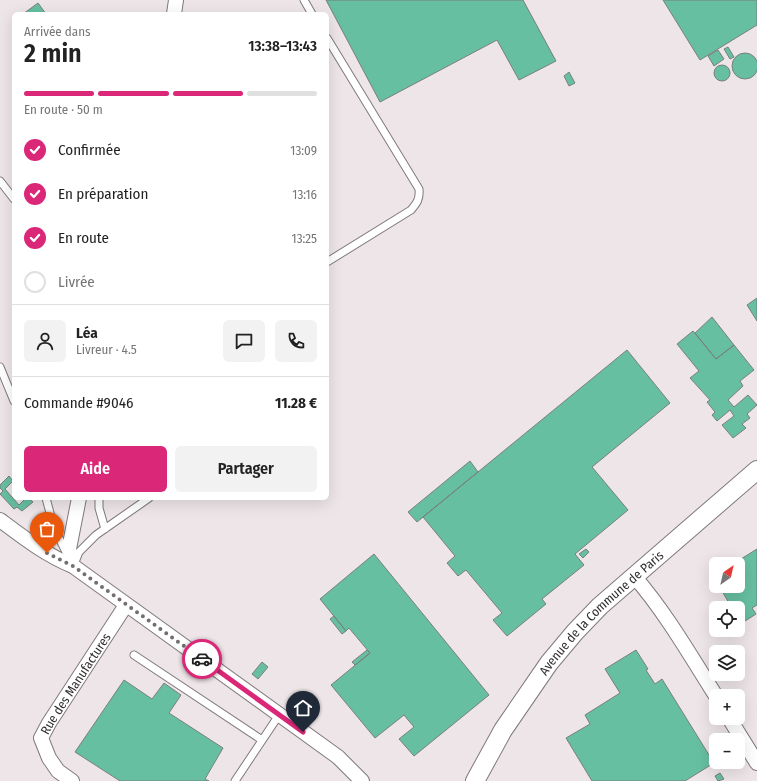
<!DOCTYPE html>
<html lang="fr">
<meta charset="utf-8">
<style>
:root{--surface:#fff;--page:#f2f2f2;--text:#222;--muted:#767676;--line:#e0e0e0;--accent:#db2777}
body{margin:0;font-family:"Fira Sans Condensed",sans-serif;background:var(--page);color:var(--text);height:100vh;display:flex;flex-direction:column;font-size:15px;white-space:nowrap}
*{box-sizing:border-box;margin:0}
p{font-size:13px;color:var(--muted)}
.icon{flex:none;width:22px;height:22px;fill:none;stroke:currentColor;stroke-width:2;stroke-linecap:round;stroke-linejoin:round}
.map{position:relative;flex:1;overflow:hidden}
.drawer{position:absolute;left:12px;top:12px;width:317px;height:488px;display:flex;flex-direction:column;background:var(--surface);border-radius:6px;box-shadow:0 4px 16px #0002}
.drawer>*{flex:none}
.needle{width:26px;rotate:34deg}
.controls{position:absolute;left:709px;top:557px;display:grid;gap:8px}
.controls a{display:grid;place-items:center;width:36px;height:36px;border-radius:6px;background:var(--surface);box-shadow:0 4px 16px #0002;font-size:20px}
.pin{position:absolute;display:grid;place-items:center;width:34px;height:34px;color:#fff;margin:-41px -17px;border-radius:50% 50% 50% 0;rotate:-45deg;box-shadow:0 0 4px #0007}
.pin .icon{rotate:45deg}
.courier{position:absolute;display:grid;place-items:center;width:40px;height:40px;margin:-20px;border:3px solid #db2777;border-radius:50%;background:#fff;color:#222;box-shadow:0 1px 5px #0007}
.head em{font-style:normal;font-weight:600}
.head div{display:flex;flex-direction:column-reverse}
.head{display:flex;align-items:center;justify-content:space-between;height:68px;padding:0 12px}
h1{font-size:26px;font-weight:600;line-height:30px}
.bar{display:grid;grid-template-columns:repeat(4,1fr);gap:6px 4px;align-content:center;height:48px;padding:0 12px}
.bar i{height:5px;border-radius:3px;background:var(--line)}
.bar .on{background:var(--accent)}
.bar p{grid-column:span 4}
.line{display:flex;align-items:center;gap:10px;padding:0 12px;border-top:1px solid var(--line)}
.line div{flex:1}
.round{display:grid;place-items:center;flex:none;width:42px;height:42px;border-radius:6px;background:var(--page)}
ol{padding:0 12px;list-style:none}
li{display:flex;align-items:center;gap:12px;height:44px}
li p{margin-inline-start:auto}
li .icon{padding:4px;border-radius:50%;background:var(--accent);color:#fff;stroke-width:4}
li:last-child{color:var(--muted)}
li i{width:22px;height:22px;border:2px solid var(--line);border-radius:50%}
.button{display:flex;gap:8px;margin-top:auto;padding:8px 12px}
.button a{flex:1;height:46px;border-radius:6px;background:var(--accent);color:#fff;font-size:16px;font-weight:600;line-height:46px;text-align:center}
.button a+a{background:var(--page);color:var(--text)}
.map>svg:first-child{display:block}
.building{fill:#67bfa2;stroke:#797f7d}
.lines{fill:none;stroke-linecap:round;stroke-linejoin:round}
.service-casing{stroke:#80797b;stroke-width:9}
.minor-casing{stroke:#80797b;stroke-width:16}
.tertiary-casing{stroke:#80797b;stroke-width:20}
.service{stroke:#fff;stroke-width:7}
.minor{stroke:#fff;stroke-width:14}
.tertiary{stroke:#fff;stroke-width:18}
.done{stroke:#736f6f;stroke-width:4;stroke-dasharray:0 7.2}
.route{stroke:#db2777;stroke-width:5}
.labels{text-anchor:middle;stroke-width:3;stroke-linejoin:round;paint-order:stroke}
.street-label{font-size:13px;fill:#322f2f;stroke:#faf2f4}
</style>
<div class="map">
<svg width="757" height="781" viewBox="0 0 757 781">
<rect width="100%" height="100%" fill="#ede5e7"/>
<path class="building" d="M326,0H523L556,61L519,80L497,40L380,102Z
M663,0H757V25L700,60Z
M38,3L46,14H23Z
M728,47L734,57L730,59L724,49Z
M718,50L724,59L714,66L708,56Z
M732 66a13 13 0 1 1 26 0a13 13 0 1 1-26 0Z
M714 73a8 8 0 1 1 16 0a8 8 0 1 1-16 0Z
M569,72L575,83L569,86L564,76Z
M757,298V321L747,305Z
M712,317L734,345L716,359L695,333Z
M693,331L716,359L734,345L754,370L740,381L743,386L728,400L734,407L748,395L757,405L747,414L750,418L742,424L746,428L733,438L722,425L734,416L730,410L717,421L712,415L715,412L707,402L710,400L690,378L699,371L677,344Z
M627,350L670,403L592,467L628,510L575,554L584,565L542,599L546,604L507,636L493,620L502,613L466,570L458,576L447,563L455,556L423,517Z
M470,461L478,472L417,522L408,512Z
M9,476L13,481L5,489L19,505L26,498H29L33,502L22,511L17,507L14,509L0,494L3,491L0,488V485Z
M586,549L589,552L583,558L579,554Z
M757,549V605L752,608L756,614L742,623L738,617V608H732L719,586H738V564H733Z
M374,554L489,695L414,756L399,739L414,727L404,715L375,738L331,685L370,653L349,628L346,631L320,599Z
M334,616L346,631L342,634L330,619Z
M367,650L370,653L355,665L352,662Z
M636,650L648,669L646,670L655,684L662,679L714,763L685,781H592L566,738L590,724L585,715L620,693L605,669Z
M262,662L268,667L258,679L252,674Z
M124,680L152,699L164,683L181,695L169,713L223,748L205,779L209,781H120L75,752Z
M720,773L724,779L718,781L715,776Z"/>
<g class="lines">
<g class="service-casing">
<path id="service" d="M304,0L312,14
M327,38L419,189C420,199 417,203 411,210L327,262
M0,181L14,199
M0,367L14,401
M46,498L54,528L67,554
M99,498V508L105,529
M75,562L79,552L96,535L149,498
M134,655L262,740
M235,781L279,715"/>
</g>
<g class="minor-casing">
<g id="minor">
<path d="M174,14L176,0"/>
<path d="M0,520C24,538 46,555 73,566L338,757L362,781"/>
<path d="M73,566L69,549L79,498"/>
<path d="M634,576C666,613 690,655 716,696"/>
<path d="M729,718L757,763"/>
<path id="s1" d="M72,781L58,771L49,758L41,738L49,723L126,605"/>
</g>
</g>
<g class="tertiary-casing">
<g id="tertiary">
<path id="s2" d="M475,781L503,730L549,663L575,632L600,606L757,470"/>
</g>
</g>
<use href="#service" class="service"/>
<use href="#minor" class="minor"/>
<use href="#tertiary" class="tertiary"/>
</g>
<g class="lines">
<path class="done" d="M47,553L73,566L202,659"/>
<path class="route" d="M202,659L303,732"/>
</g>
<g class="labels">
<g class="street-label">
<text dy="5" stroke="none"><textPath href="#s2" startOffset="212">Avenue de la Commune de Paris</textPath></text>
<text dy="5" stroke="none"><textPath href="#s1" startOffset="119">Rue des Manufactures</textPath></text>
</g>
</g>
</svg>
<div class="controls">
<a><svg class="needle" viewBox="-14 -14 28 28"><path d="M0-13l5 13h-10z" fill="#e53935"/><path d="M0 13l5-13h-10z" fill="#767676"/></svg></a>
<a><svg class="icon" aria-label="locate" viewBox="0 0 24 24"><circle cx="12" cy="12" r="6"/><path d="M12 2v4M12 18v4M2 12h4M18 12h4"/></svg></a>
<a><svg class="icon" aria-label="layers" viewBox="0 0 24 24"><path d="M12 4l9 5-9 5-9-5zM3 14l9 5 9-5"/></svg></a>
<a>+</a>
<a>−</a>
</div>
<div class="pin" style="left:47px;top:553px;background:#ea580c"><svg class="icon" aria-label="bag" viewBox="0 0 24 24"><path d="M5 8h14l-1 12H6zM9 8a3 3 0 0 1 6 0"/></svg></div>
<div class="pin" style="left:303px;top:732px;background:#1f2937"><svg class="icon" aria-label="home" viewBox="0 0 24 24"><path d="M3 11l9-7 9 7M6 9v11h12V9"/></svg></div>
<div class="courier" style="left:202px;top:659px"><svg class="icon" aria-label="car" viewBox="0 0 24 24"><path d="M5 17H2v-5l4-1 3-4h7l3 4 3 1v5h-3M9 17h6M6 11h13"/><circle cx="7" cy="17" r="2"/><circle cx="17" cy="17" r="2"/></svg></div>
<section class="drawer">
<div class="head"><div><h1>2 min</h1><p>Arrivée dans</p></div><em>13:38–13:43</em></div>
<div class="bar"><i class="on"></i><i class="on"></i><i class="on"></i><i></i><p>En route · 50 m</p></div>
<ol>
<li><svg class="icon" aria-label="check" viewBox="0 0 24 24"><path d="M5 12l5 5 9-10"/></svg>Confirmée<p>13:09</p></li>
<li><svg class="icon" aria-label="check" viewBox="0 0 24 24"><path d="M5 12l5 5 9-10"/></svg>En préparation<p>13:16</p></li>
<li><svg class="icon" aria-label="check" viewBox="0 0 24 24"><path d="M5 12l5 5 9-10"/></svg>En route<p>13:25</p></li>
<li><i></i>Livrée</li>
</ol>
<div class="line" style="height:72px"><a class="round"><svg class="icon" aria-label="person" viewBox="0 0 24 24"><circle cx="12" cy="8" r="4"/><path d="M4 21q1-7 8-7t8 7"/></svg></a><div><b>Léa</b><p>Livreur · 4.5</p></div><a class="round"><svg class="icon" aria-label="chat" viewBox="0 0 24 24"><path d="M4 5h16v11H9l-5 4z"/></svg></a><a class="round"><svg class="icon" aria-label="phone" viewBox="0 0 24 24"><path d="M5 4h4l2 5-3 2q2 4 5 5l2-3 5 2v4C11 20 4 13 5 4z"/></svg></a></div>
<div class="line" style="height:52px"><div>Commande #9046</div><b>11.28 €</b></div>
<div class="button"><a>Aide</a><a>Partager</a></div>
</section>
</div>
